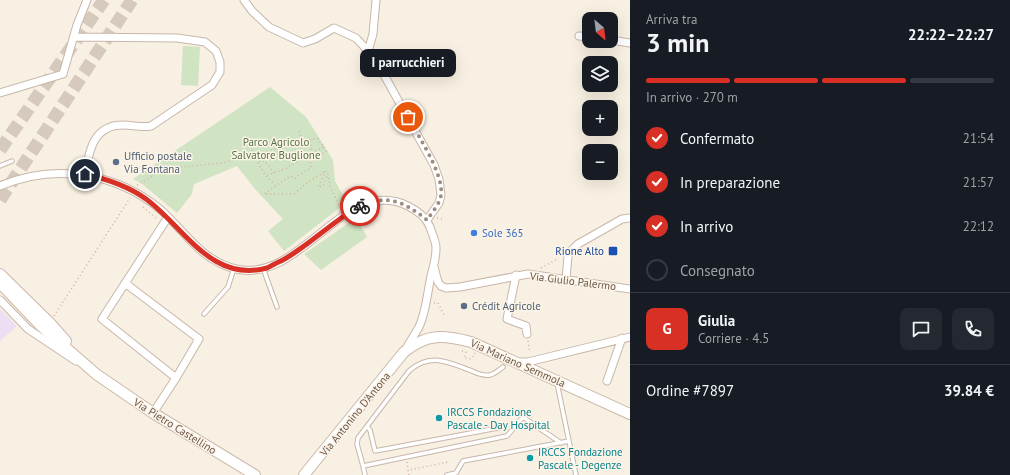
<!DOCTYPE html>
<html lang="it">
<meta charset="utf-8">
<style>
:root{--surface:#171b24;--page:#242831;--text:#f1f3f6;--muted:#9ea1a6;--line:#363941;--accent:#d93025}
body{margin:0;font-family:"PT Sans",sans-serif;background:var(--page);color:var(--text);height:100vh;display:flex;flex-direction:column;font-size:15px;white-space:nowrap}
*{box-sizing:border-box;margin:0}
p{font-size:13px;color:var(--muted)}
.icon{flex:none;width:22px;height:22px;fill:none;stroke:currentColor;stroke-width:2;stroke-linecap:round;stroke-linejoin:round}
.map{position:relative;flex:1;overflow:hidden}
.sheet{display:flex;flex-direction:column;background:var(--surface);width:380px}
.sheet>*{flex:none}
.needle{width:26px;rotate:152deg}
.fabs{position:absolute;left:582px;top:12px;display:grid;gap:8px}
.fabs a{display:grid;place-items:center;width:36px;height:36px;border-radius:8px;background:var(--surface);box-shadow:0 4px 16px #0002;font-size:20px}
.pin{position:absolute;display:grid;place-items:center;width:34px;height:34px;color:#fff;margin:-17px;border:2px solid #fff;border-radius:50%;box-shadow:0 1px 4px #0007}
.courier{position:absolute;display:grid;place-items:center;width:40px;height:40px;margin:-20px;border:3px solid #d93025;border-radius:50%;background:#fff;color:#222;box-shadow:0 1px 5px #0007}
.bubble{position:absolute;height:28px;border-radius:8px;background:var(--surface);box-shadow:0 4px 16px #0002;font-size:13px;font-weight:700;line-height:28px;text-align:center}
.overview em{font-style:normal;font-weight:700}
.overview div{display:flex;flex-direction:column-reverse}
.overview{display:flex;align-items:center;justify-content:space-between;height:68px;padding:0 16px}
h1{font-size:26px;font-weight:700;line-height:30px}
.bar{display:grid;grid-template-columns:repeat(4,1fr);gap:6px 4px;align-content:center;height:48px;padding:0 16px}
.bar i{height:5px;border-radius:3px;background:var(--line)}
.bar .selected{background:var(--accent)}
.bar p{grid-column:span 4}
.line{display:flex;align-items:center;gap:10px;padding:0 16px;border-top:1px solid var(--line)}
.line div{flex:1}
.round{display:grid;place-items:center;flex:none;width:42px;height:42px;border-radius:8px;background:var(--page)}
ol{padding:0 16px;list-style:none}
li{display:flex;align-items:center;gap:12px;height:44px}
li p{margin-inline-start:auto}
li .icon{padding:4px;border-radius:50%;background:var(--accent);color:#fff;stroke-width:4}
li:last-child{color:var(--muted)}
li i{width:22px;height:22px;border:2px solid var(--line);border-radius:50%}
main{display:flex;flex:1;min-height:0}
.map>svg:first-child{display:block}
.education{fill:#ecdff4}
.green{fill:#d0e3c3}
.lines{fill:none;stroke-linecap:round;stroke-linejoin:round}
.highway-tunnel{stroke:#d5cabc;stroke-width:13;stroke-dasharray:13 6;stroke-linecap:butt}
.lane-casing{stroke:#c7b7ab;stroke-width:5.5}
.street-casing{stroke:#c7b7ab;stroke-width:9}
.secondary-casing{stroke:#cab8a9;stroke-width:12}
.path{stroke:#ceb3a1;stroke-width:1.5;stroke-dasharray:1 3;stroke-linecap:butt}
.lane{stroke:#fff;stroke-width:3.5}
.street{stroke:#fff;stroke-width:7}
.secondary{stroke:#fff;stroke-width:10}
.done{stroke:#9d8d80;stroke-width:4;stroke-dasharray:0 7.2}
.route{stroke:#d93025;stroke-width:5}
.service-dot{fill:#5c6f8a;stroke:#fcf4e7;stroke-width:1.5}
.shop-dot{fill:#3f7fe0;stroke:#fcf4e7;stroke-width:1.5}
.transit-dot{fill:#1a4fb4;stroke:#fcf4e7;stroke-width:1.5}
.culture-dot{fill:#0f9aa8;stroke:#fcf4e7;stroke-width:1.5}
.labels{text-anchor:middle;stroke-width:3;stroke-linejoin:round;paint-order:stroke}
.park-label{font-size:11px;fill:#567649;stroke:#fcf4e7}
.service-label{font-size:11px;fill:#4e5e75;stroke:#fcf4e7;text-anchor:start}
.shop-label{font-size:11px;fill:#366cbe;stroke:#fcf4e7;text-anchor:start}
.transit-label{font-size:11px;fill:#164399;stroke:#fcf4e7;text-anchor:end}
.street-label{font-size:11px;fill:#6c584c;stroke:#fcf4e7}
.culture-label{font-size:11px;fill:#0d838f;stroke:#fcf4e7;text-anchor:start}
</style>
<main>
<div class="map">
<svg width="630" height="475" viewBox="0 0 630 475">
<rect width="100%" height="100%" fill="#f8f0e2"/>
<path class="education" d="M0,309L17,326L0,341Z"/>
<path class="green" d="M183,46L200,47L198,86L181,85Z
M270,87L306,117L313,128L333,160L335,181L347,202L284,251L268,231L283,219L255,189L237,166L194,184L192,194L177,213L141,183L133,179Z
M356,218L367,237L321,270L304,254Z"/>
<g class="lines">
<path class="highway-tunnel" d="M0,150L104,0
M0,200L132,0"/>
<g class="lane-casing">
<path id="lane" d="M0,166L12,161
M263,268L277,307
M204,314L228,287L234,268
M503,367C499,370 495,374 490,375C483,376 478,374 472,371C448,362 430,352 409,371L358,438L357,444L363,466L507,436L523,417L561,443
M557,383L576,475
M367,427L370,430L375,451L503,427
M363,466L365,475
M447,475L456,473L463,461L569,441"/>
</g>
<g class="street-casing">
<path id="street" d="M244,0L252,11L269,27L303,43L315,39L334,28L356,38L368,51L378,64L434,165L439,179L441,195L439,203L427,220
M579,36L589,37
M74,37L177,38L205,42L216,51L220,62V72L212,85L151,126C141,128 133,125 123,125C93,125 89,151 85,174
M611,40L630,43
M368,51L373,34L376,0
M0,93L63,74L77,25L87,0
M0,186C54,163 116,172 161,210C185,232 202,261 236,269C302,284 345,174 408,206C418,211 426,217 430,227C432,234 436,241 436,248C436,256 434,265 432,272C427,291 427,310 419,327C415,334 410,341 406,349
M434,267L438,282L441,286L446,288L460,287L528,274L630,289
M516,275L507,319L526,326L527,334
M566,279L568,256L570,252L578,244L622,219L630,218
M125,283L199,339L176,378
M0,300L28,329L76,361
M517,362H528L630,337
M607,381L622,338
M153,413L176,378L102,319L168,217"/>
</g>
<g class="secondary-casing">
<path id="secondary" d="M0,274L50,323L66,341
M0,283L41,326L96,374L153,413L255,475
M304,475L404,352C427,333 444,335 471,342L630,414"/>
</g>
<path class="path" d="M299,131L302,141
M324,147L326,151L310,162L311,168L295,178L290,176L264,194H294L308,182L326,171
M265,152L267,159
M246,156L255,147
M326,171L318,187L323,186L328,174
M274,173L265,161L257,162L266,176L275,185
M328,174L330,186L341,209
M267,175L285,169L312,153
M137,185L157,173L166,169L181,167L222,163L317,138L324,147L312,153L310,140
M143,207L158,220
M437,218L442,219
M541,268L557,259
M434,303H438L445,317
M54,316L130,198
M528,341L530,353
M462,351L466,352L464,358L471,359L475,353
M522,426L531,430
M407,462L408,470
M409,475L408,470L449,462"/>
<use href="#lane" class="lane"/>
<use href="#street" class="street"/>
<use href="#secondary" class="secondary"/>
</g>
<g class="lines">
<path class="done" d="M360,206C387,193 406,203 427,220C432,212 440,204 441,195C444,174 418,136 408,117"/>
<path class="route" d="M85,174C107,179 128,186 146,199C184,227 211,283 267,268C271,266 276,263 281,261C302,250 320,233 340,219C347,214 353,209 360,206"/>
</g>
<g class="service-dot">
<circle cx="116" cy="162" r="4"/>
<circle cx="464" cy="306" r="4"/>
</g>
<circle class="shop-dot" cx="474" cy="233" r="4"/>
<rect class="transit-dot" x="608" y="246" width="10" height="10" rx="2"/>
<g class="culture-dot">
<circle cx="439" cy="418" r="4"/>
<circle cx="530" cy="458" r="4"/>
</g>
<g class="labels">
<g class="park-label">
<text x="276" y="146">Parco Agricolo<tspan x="276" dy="13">Salvatore Buglione</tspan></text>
</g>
<g class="service-label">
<text x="124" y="160">Ufficio postale<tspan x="124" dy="13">Via Fontana</tspan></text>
<text x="472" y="310">Crédit Agricole</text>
</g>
<g class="shop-label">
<text x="482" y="237">Sole 365</text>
</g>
<g class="transit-label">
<text x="604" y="255">Rione Alto</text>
</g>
<g class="street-label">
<text transform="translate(573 281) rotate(7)" y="4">Via Giulio Palermo</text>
<text transform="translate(518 363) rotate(24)" y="4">Via Mariano Semmola</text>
<text transform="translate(355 414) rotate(-51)" y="4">Via Antonino D'Antona</text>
<text transform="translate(175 426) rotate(32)" y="4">Via Pietro Castellino</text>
</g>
<g class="culture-label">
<text x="447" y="416">IRCCS Fondazione<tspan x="447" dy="13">Pascale - Day Hospital</tspan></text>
<text x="538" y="456">IRCCS Fondazione<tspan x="538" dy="13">Pascale - Degenze</tspan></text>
</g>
</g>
</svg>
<div class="fabs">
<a><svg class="needle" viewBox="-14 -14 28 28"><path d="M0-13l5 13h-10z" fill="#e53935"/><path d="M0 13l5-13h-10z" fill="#9ea1a6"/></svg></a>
<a><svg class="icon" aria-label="layers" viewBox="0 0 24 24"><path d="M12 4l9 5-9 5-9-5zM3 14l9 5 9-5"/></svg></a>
<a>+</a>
<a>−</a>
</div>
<div class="pin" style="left:408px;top:117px;background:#ea580c"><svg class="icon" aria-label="bag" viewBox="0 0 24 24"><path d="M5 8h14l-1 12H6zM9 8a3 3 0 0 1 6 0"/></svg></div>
<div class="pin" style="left:85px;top:174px;background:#1f2937"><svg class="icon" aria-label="home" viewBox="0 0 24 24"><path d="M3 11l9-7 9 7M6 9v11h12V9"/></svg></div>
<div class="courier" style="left:360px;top:206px"><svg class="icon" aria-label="bike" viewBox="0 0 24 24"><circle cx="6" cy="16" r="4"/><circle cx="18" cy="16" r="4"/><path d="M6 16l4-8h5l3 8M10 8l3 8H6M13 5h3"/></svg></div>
<div class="bubble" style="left:360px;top:49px;width:96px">I parrucchieri</div>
</div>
<section class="sheet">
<div class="overview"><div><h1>3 min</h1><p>Arriva tra</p></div><em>22:22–22:27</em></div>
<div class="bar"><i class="selected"></i><i class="selected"></i><i class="selected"></i><i></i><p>In arrivo · 270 m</p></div>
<ol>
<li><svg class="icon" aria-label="check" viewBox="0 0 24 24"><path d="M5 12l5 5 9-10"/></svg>Confermato<p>21:54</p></li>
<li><svg class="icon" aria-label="check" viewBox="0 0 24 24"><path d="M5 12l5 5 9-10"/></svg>In preparazione<p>21:57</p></li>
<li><svg class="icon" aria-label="check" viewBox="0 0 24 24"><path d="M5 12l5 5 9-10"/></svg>In arrivo<p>22:12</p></li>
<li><i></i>Consegnato</li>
</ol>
<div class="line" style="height:72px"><b class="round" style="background:var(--accent);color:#fff">G</b><div><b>Giulia</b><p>Corriere · 4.5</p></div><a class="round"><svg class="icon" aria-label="chat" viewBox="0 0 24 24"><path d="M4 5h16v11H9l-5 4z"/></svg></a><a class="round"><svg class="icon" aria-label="phone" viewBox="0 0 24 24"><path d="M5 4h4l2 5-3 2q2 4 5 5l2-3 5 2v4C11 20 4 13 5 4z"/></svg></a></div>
<div class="line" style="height:52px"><div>Ordine #7897</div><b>39.84 €</b></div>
</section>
</main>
